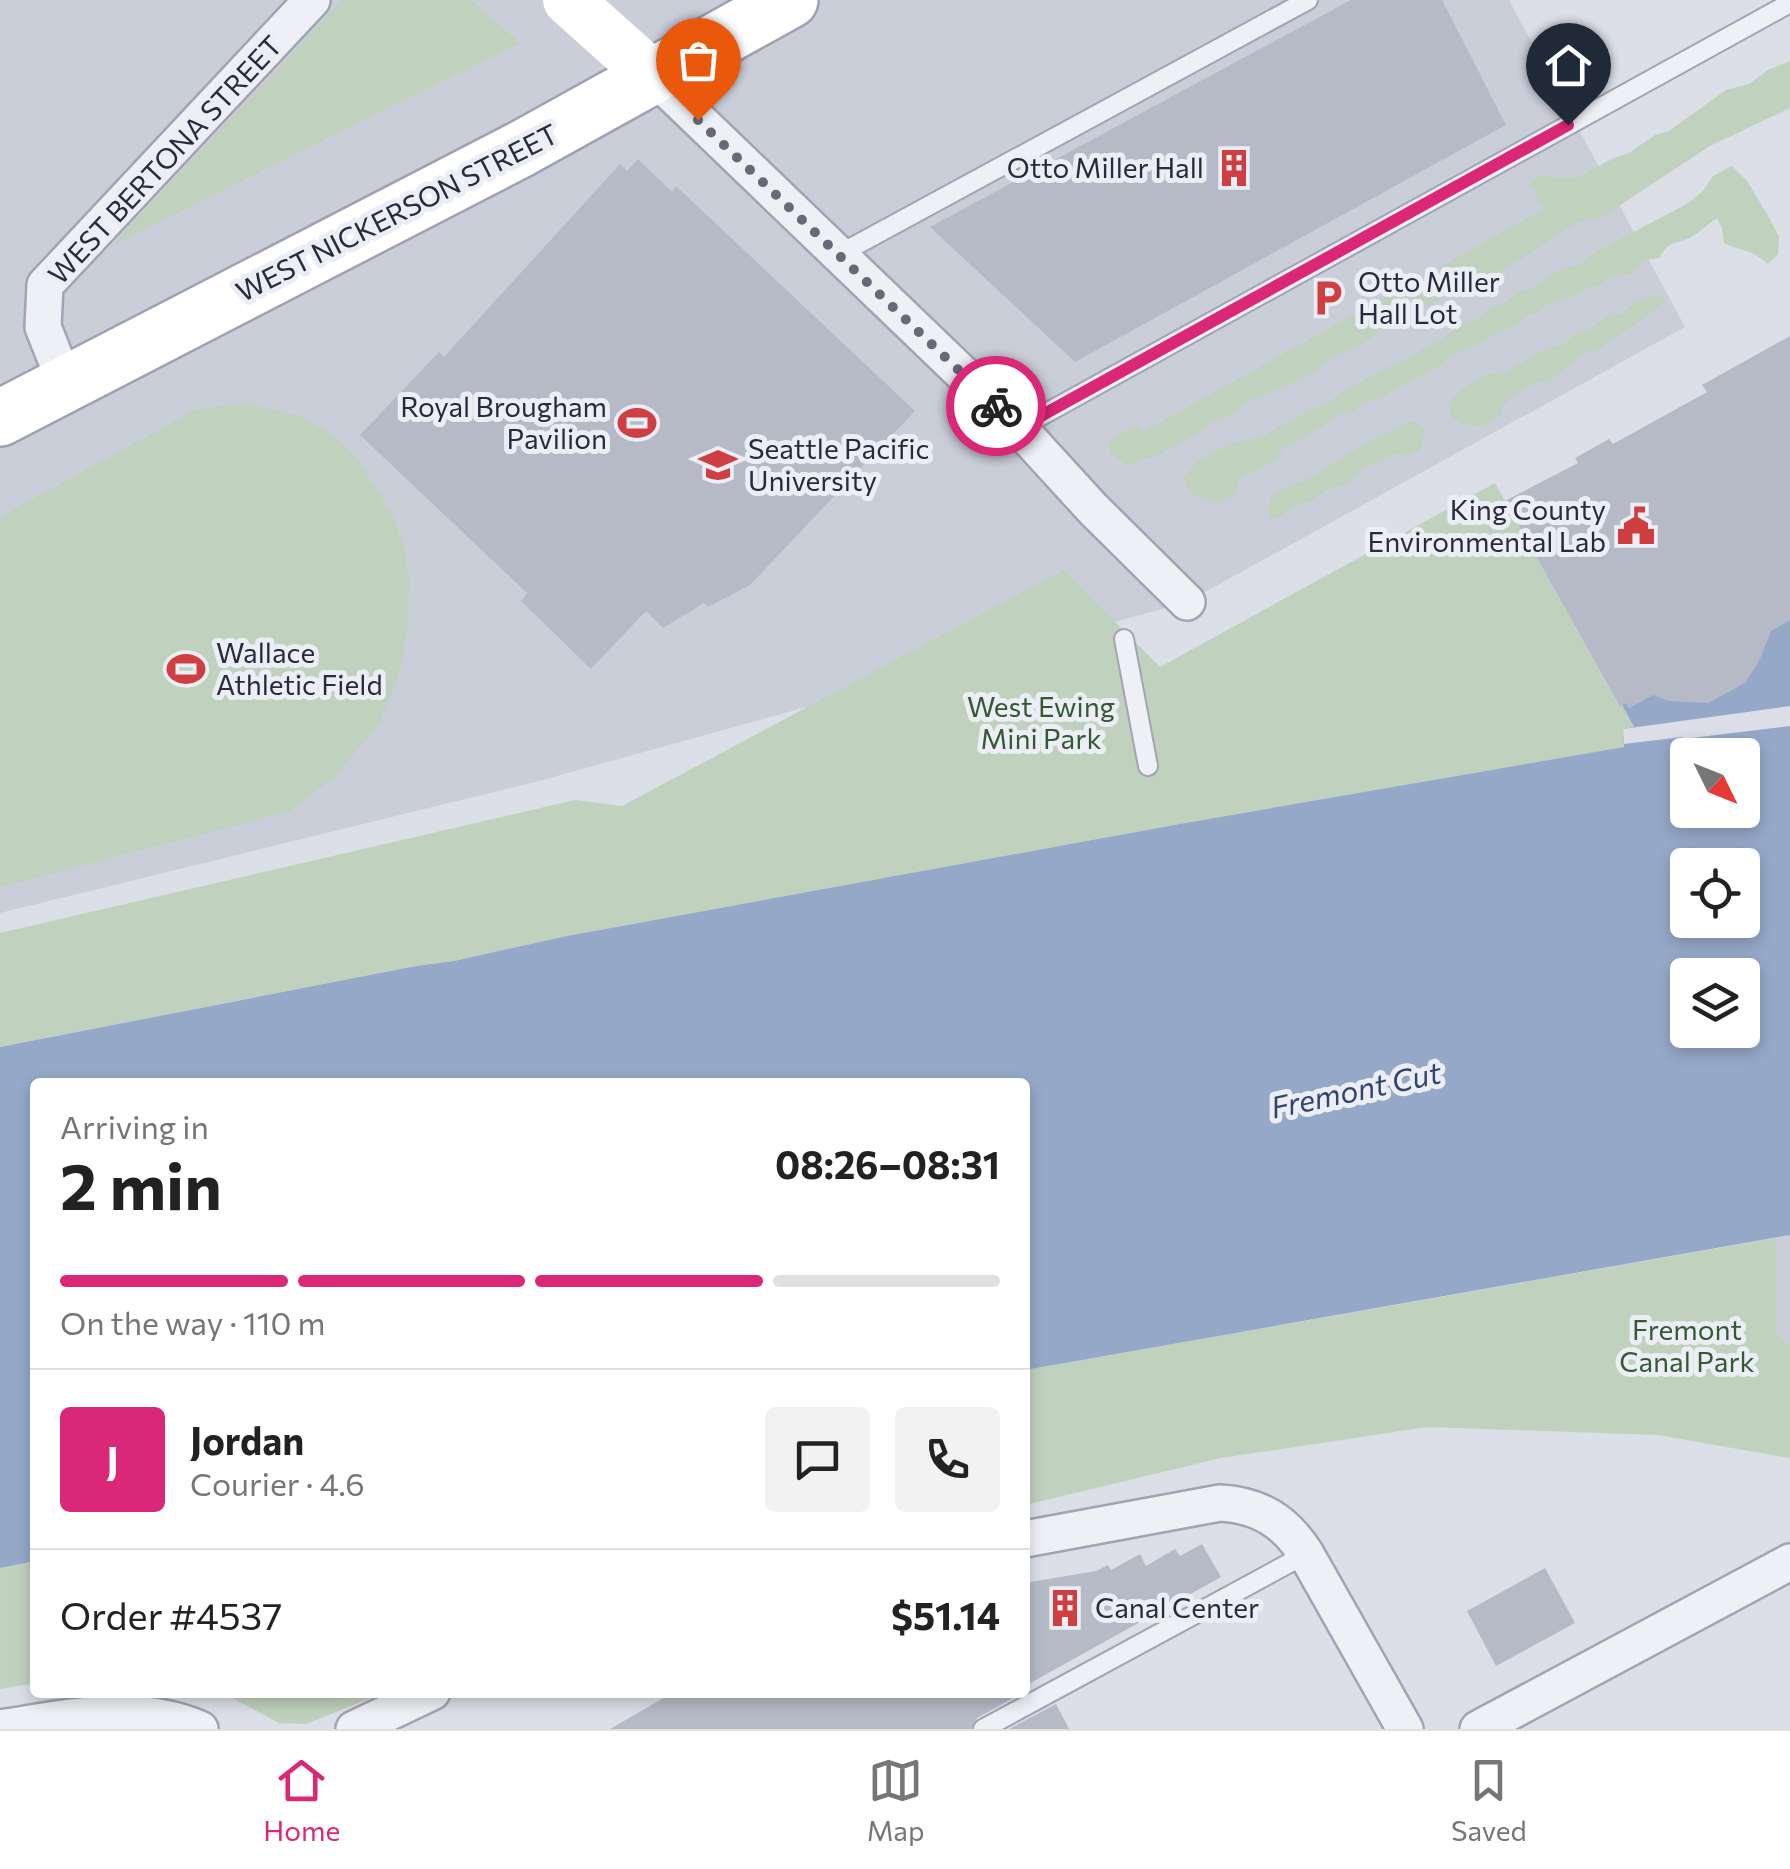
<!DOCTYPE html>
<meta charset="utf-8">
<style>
:root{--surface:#fff;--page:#f2f2f2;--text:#222;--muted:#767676;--line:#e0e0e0;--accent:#db2777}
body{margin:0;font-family:Commissioner,sans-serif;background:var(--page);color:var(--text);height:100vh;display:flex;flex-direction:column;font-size:38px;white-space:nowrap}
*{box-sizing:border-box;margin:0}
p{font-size:32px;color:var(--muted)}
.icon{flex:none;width:55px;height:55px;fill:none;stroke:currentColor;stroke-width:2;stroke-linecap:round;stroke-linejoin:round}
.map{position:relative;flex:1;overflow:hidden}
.details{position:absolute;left:30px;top:1078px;width:1000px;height:620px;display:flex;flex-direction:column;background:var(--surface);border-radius:10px;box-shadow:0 5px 15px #0003}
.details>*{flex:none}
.needle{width:65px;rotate:133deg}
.tools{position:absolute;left:1670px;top:738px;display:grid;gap:20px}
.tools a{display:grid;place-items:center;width:90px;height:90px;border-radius:10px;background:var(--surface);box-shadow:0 5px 15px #0003;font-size:50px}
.pin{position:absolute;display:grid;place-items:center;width:85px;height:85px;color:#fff;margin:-102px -42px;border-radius:50% 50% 50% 0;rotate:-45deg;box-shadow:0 0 10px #0007}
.pin .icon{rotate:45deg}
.courier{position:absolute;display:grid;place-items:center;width:100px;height:100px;margin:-50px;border:8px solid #db2777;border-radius:50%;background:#fff;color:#222;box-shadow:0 2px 12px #0007}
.summary em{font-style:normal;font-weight:700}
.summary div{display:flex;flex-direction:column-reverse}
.summary{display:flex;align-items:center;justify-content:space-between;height:170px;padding:0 30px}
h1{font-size:65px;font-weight:700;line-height:75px}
.bar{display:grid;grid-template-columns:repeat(4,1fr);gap:15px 10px;align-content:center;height:120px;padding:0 30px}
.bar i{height:12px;border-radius:8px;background:var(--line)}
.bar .on{background:var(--accent)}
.bar p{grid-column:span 4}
.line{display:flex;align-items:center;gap:25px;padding:0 30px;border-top:2px solid var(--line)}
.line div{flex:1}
.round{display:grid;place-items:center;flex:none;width:105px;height:105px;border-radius:10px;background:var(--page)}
.tab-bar{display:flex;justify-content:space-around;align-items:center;height:140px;border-top:2px solid var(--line);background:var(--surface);font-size:28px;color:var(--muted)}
.tab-bar a{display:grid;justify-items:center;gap:5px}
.tab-bar .on{color:var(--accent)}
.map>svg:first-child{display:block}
.built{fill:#caced9}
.green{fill:#c0d1bd}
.water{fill:#96a8c8;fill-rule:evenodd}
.pier{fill:#dcdfe7}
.building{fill:#b6bac6}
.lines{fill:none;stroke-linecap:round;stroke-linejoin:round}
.lane-casing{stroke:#a2a5b1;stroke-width:22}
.street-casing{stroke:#a2a5b1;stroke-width:40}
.primary-casing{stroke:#9ba2b2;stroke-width:60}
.lane{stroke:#eff0f5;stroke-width:18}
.street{stroke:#eff0f5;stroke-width:35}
.secondary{stroke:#fff;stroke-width:50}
.primary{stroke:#fff;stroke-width:55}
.done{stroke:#666a78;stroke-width:10;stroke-dasharray:0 18}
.route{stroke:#db2777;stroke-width:12}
.labels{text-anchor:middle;stroke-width:10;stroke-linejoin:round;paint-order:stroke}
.street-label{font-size:28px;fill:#262b3d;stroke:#ebeef4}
.poi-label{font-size:28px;fill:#262b3d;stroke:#ebeef4;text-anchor:start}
.park-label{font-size:28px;fill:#355933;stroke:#ebeef4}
.water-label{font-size:30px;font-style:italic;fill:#304471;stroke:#ebeef4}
</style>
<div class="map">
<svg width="1790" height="1729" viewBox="0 0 1790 1729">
<rect width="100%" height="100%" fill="#dcdfe7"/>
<path class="built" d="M0,0H1509L1685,327L1187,602L535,782L0,913Z
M1790,1235V1347L1776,1332V1238Z"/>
<path class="green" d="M342,0H471L520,43L111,246Z
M1790,61V108L1710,146L1599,219C1574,218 1556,236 1537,249C1504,271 1461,289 1425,307L1414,318L1379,331L1363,344L1329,359L1316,372L1246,403L1228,417L1211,422L1199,433L1154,457L1143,458L1136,464L1127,465L1110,452L1109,444C1117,434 1126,429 1138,426L1143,432L1544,209L1530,184L1541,174L1560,179L1578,177L1612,159L1629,153L1655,135L1669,131L1726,90L1749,84L1768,70Z
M1732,166L1747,181L1767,214L1779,237L1778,254L1768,264C1750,248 1742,252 1724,243L1722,228L1717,218C1708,224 1697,235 1687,239C1671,245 1670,241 1659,258C1635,260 1645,266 1630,273C1617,279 1612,270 1600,286L1587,288L1575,296L1549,303L1538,312L1528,314L1514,327L1499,331L1485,341L1448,357L1440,366L1381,397L1362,403L1354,412L1339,413C1329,423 1323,426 1312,432C1301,438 1296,445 1283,448L1275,461L1241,478L1234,496L1216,503L1192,494L1183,478L1198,460L1231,444L1264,436L1290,420L1297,419L1306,411L1328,403L1339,394L1389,366L1411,358L1427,346L1442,340L1459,327L1479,318L1493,306L1505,303L1520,291L1531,289L1559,270L1579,265L1597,251L1687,204L1703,191L1713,176Z
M1650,296H1660L1666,300C1645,321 1619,332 1596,351H1587L1550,381L1538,382L1513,395L1505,404L1499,417L1483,426L1463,424L1452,418L1448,403L1461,390L1487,374L1505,372L1538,353L1568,342L1573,335L1589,329L1610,315L1621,314L1634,303Z
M243,403L302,417L333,435L357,458L392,514L405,549L409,580L408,624L399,677L378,725L336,776L290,811L0,887V517L195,410Z
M1411,421H1415L1424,430L1422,448L1408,456L1398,453L1363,468L1348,484L1328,489L1311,501L1299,504L1281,516L1270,519C1268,512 1269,503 1273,496C1280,488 1305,481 1315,475C1331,466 1345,455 1361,446C1377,437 1394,430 1411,421Z
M1495,483L1619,706L1622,705L1634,728L1623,729L1625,747L1174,825L567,936L454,961L415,966L0,1047V933L575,800L622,806L1064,570L1160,667Z
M1776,1238V1332L1790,1347V1458L1657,1435L1427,1427L1221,1458L1025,1505V1370Z
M35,1561V1683L0,1689V1568Z
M223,1693H383L306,1724L279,1723Z"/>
<path class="water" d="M1790,512V1235L1025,1370V1082H35V1561L0,1568V1047L416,966L454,961L567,936L1174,825L1624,747L1623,729L1634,727L1622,705ZM1688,755H1742V810H1688ZM1688,865H1742V920H1688ZM1688,975H1742V1030H1688Z"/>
<path class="pier" d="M1790,706V726L1683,739L1682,737L1624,744L1623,729Z"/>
<path class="building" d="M1351,0H1442L1506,125L1075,362L930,227Z
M638,159L672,192L676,186L915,411L750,585L708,607L704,603L663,628L646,611L591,669L521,601L527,593L360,435L439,352L444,357L620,164L627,171Z
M1790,336V620L1771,631L1759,661L1745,683L1708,703L1669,701L1653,695L1629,708L1626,703L1620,707L1505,501L1578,463L1575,458L1609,439L1613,444L1707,392L1702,385Z
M1202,1544L1221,1577L1025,1686V1583L1096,1571L1108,1565L1111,1570L1140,1554L1146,1566L1175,1549L1180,1556Z
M1545,1568L1575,1623L1496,1666L1467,1611Z
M674,1692H1024L977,1718L971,1729H610Z
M1056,1704L1069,1729H1009Z"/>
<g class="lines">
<g class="lane-casing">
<path id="lane" d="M838,255L1308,0
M1019,428L1790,3
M1124,639L1148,766
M983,1729L1306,1554"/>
</g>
<g class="street-casing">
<path id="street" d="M654,77L1019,428L1093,509L1187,602
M66,385L43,327L45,285L312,0
M1025,1539L1220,1503C1259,1505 1285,1521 1306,1554L1405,1729
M0,1728C67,1718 135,1701 200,1729
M354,1729L432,1692
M1478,1729L1790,1562"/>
</g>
<g class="primary-casing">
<path id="primary" d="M0,418L521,149L790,0"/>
</g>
<use href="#lane" class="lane"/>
<use href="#street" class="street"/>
<path class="secondary" d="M568,0L654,77"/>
<use href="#primary" class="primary"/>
</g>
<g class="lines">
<path class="done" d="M698,120L996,406"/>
<path class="route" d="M996,406L1019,428L1568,125"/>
</g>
<defs>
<g id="building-bare" transform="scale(3)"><path d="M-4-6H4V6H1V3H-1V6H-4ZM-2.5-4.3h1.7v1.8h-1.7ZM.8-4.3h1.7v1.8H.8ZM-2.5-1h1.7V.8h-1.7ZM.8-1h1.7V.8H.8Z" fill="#cf3e40" stroke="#ebeef4" stroke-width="2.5" paint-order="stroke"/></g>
<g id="parking-bare" transform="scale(3)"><path d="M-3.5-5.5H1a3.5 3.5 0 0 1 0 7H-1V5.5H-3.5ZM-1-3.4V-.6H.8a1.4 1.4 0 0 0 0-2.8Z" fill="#cf3e40" stroke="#ebeef4" stroke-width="2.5" paint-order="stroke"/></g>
<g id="stadium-bare" transform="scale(3)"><path d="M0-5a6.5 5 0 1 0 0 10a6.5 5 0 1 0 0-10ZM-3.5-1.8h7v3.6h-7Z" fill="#cf3e40" stroke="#ebeef4" stroke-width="2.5" paint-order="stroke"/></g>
<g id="university-bare" transform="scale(3)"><path d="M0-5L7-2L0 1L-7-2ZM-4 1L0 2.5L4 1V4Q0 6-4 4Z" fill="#cf3e40" stroke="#ebeef4" stroke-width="2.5" paint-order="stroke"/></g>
<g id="civic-bare" transform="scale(3)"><path d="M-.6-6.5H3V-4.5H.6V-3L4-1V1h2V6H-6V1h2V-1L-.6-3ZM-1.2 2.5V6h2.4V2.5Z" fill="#cf3e40" stroke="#ebeef4" stroke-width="2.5" paint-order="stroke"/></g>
</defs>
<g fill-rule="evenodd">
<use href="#building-bare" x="1234" y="168"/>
<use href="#parking-bare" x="1328" y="298"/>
<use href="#stadium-bare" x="637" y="423"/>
<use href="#university-bare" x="718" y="465"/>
<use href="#civic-bare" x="1636" y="526"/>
<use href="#stadium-bare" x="186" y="669"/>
<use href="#building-bare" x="1065" y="1608"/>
</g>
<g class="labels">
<g class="street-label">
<text transform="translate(165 160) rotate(-47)" y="10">WEST BERTONA STREET</text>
<text transform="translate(397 213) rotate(-27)" y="10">WEST NICKERSON STREET</text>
</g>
<g class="poi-label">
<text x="1204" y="178" text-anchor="end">Otto Miller Hall</text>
<text x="1358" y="292">Otto Miller<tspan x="1358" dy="32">Hall Lot</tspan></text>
<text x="607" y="417" text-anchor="end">Royal Brougham<tspan x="607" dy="32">Pavilion</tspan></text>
<text x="748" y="459">Seattle Pacific<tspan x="748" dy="32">University</tspan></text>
<text x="1606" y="520" text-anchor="end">King County<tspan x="1606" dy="32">Environmental Lab</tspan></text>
<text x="216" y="663">Wallace<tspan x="216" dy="32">Athletic Field</tspan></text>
<text x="1095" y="1618">Canal Center</text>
</g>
<g class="park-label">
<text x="1041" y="717">West Ewing<tspan x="1041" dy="32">Mini Park</tspan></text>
<text x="1687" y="1340">Fremont<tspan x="1687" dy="32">Canal Park</tspan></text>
</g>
<g class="water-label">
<text transform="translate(1356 1091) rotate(-12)" y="10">Fremont Cut</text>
</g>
</g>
</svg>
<div class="tools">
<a><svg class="needle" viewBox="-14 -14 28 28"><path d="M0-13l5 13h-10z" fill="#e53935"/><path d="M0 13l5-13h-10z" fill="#767676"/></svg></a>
<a><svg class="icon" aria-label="locate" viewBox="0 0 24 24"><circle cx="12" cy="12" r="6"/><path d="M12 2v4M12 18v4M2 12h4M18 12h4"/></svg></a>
<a><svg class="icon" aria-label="layers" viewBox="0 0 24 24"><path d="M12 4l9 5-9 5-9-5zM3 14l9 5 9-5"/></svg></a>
</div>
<div class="pin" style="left:698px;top:120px;background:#ea580c"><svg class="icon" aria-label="bag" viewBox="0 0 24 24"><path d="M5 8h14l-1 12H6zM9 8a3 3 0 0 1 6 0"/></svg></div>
<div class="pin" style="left:1568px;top:125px;background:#1f2937"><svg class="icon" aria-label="home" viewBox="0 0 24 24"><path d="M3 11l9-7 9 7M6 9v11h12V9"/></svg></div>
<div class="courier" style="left:996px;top:406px"><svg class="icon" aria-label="bike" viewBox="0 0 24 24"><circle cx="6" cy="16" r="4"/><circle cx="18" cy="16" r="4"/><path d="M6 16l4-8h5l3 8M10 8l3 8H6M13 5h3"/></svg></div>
<section class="details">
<div class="summary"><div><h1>2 min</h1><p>Arriving in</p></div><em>08:26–08:31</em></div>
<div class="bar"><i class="on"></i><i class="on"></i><i class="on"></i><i></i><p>On the way · 110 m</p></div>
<div class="line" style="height:180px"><b class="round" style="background:var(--accent);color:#fff">J</b><div><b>Jordan</b><p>Courier · 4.6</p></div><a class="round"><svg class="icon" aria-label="chat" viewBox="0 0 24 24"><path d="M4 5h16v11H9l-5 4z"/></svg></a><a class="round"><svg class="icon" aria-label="phone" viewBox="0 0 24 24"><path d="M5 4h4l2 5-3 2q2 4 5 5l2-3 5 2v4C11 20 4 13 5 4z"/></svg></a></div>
<div class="line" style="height:130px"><div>Order #4537</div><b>$51.14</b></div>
</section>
</div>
<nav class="tab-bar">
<a class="on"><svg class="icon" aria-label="home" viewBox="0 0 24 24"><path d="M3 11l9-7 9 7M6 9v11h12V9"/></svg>Home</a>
<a><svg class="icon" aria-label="map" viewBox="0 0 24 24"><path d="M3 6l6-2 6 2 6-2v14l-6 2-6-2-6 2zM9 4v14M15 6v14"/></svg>Map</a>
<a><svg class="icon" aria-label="saved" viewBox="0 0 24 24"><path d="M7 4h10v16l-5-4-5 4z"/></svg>Saved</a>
</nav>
